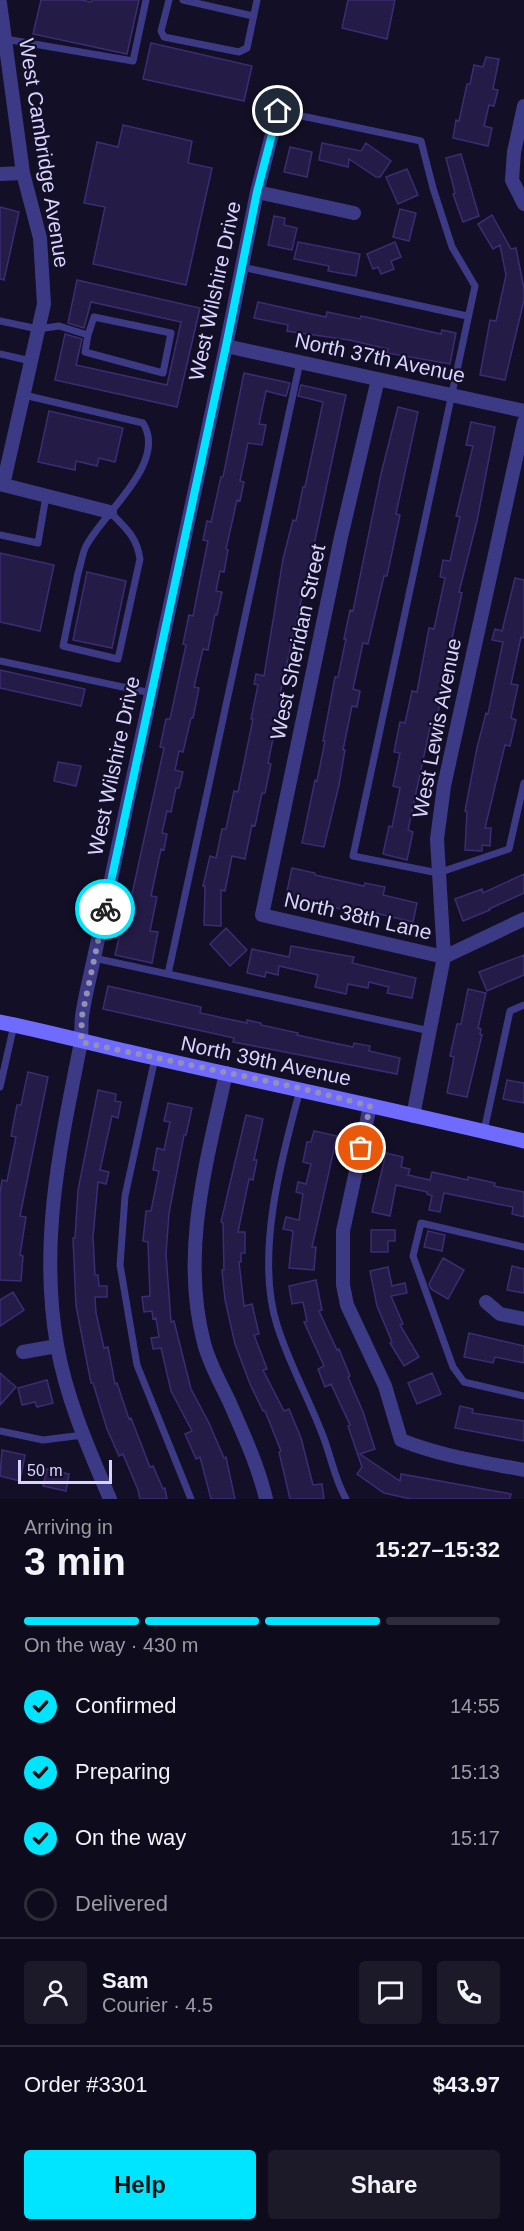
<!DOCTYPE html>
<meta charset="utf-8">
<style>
:root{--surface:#0e0b1c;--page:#1c1929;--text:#f1f3f6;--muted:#9b9ba3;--line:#2e2b3b;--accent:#00e5ff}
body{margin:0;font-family:Helvetica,sans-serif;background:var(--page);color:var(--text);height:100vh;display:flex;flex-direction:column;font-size:22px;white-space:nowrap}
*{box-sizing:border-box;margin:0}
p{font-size:20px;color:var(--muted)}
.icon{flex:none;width:33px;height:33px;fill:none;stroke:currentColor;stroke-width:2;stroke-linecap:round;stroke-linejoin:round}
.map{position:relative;height:1499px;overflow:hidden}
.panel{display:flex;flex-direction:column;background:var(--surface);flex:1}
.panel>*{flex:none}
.scale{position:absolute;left:18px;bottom:15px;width:94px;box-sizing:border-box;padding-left:6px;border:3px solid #d9d4ff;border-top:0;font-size:16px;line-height:21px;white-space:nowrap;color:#d9d4ff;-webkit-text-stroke:4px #130f26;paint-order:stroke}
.pin{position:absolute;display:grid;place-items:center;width:51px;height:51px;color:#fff;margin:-26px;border:3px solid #fff;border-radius:50%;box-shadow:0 2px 6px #0007}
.courier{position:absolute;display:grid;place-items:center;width:60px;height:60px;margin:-30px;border:4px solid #00e5ff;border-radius:50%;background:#fff;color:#222;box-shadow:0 2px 8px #0007}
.headline em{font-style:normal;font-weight:600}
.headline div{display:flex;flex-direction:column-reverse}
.headline{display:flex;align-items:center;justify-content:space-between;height:102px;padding:0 24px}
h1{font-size:39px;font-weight:600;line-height:45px}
.bar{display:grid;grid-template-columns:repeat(4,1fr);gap:9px 6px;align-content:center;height:72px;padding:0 24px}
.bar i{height:8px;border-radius:4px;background:var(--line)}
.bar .selected{background:var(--accent)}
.bar p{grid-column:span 4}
.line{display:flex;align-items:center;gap:15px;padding:0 24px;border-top:2px solid var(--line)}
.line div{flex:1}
.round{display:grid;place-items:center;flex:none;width:63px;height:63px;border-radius:6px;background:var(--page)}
ol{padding:0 24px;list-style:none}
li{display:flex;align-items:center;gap:18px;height:66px}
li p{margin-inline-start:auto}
li .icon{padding:6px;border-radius:50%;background:var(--accent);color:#111;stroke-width:4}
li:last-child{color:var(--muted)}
li i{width:33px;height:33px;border:3px solid var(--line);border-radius:50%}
.cta{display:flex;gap:12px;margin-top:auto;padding:12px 24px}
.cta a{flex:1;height:69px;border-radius:6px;background:var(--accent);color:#111;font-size:24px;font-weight:600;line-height:69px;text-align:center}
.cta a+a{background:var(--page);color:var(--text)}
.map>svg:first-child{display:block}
.building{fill:#241b47;stroke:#3b2d73;stroke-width:1.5}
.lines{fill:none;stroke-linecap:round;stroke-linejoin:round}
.lane{stroke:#3d3a85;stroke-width:7}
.street{stroke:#3d3a85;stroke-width:14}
.secondary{stroke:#6f6bff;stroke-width:15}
.done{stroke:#948fb3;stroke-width:6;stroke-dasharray:0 10.8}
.route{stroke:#00e5ff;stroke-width:8}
.labels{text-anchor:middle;stroke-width:4.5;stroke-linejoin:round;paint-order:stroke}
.street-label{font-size:21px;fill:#d9d4ff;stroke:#130f26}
</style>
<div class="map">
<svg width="524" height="1499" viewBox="0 0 524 1499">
<rect width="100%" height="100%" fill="#130f26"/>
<path class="building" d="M41,0H81L91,2L92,0H139L127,54L33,34Z
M348,0H395L387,39L342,28Z
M151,43L252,66L244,101L143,79Z
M486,57L499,59L493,89L498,90L494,106L489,105L484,126L492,128L488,146L453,138L456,120L459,121L467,84H470L474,65L483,67Z
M123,125L192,141L188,163L212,168L186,285L93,264L105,207L84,203L97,142L118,147Z
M322,143L361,151L366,143L391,161L380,177H376L349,159L348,167L319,160Z
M290,147L312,152L307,177L284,172Z
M461,154L479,216L463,222L453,194L455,193L446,158Z
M407,169L418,195L398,204L386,177Z
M0,207L19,212L4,280L0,279Z
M400,209L416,213L409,241L393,237Z
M492,215L511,249L516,248L524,289V300L505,380L480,375L490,320L496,321L506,275L500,245L493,249L478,224Z
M274,216L285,218L284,225L297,228L292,250L268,245Z
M298,242L360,254L356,276L328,271L329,266L294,259Z
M395,242L401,257L391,261L394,269L381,274L378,267L373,269L367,254Z
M77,280L200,308L177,407L55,380L65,334L82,339L76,365L167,385L181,322L91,302L84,328L68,323Z
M258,302L326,317L327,312L360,319L361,316L441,334L442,330L456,333L450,364L387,353L388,349L349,340L287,331L288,325L254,318Z
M244,373L290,383L286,396L266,391L259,424L266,425L262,445L248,443L240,481L244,482L240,501L237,500L226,549L228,550L224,572L220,571L216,591L222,592L217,615L215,614L208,650L203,649L194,687L199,688L193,718H191L183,752L179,751L175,770L183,772L179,788H176L171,812L167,811L162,833L167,834L164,850L161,849L151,896L157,897L150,931L158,932L152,963L115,955L122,925L125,926L164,748L160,747L166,719H170L186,645L183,644L189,615L193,616L201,575L208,541L203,540L207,521L211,522L221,477H223Z
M301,385L346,395L311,559L314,560L308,589L304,588L280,694L282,695L268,763L271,764L265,793H262L255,826L252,825L245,859L232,856L225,891L221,890V926L204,925L205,886H203L210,856L216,858L222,829H226L234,791L238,792L253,719H251L258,685L254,684L256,674L264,676L283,559L293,520L296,521L303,487H305L323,402L298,396Z
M398,407L418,412L396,514L400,515L387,576H384L368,644L363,643L353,689L360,691L357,707L352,706L343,750H345L339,785L324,847L302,843L315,780L317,781L325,741H323L335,677H338L346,639H344L350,610L353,611L381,474Z
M49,411L123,428L115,462L99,458L97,466L76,461L75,470L38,462Z
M471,422L495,427L477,521L459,592L462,593L439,697H441L436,724L431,723L408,830L413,832L407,860L383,854L389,826L392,827L400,788L393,786L400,753L394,752L400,722L405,723L412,691L417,692L429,628L434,629L445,578L440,577L443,560L450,561L460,517L456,516L473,446L466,445Z
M0,553L54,565L40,631L0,622Z
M87,572L126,581L112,648L73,640Z
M515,578L524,580V638L521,637L511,684L518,685L511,718L516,720L510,746L505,745L485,828H491L490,846L482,845V851L465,850L467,812L465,811L477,748L486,713L488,714L503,642L492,640L495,629L502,631Z
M0,670L85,689L81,706L0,688Z
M58,762L81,766L76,786L54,781Z
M292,868L315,873V875L364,886L365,883L385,887L383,895L417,903L413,922L346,906L345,910L286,896Z
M524,874V893L489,909L490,910L463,921L455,899L482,889L483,893Z
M226,928L247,950L230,966L210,944Z
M291,946L354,957L352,963L416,978L412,998L387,993L389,987L369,982L368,988L348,984L346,994L315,987L318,975L279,966L278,975L266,972L265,977L247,973L252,949L289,957Z
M524,955V975L487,991L479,972Z
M108,986L201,1007L200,1013L247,1023V1020L261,1023V1025L298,1033L297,1035L329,1042L353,1047L354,1043L370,1046L369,1051L400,1058L397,1074L233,1042L234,1038L103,1009Z
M468,989L486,993L478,1028L481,1029L480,1034L482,1035L467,1097L447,1093L454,1057L450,1056L457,1024H461Z
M28,1072L48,1077L20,1216L26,1217L20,1255L23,1256L21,1281L0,1280V1193L2,1180L7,1181L16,1137L11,1136L17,1105H21Z
M507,1080L524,1083V1103L503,1099Z
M98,1090L116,1094L115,1101L121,1102L118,1118L112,1116L100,1170L109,1172L106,1184L98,1182L93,1237L95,1275H98L99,1286H107V1297H95L96,1313L104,1348L108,1347L115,1384L117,1383L129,1419L131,1418L150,1467L153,1466L163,1489L165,1488L167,1499H140L138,1490L123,1454L119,1456L107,1429L93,1383H91L76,1306L73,1238H75L78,1190Z
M168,1103L192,1108L186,1135H184L169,1213L166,1254L171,1322L174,1321L191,1389L209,1423L224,1458L226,1457L235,1499H211L200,1457L196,1459L185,1434L192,1431L171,1391L161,1348L153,1349L151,1338L159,1337L156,1318L153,1319L152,1311L144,1312L142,1297L150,1296L148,1242L143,1241L146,1211H151L159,1171L153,1170L157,1148L164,1150L170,1122L164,1121Z
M246,1115L263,1119L254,1160H257L253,1180L249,1179L238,1232H245V1253H241V1262H239L244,1306L252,1304L259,1334L254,1335L267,1369L263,1370L284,1411L289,1409L301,1438L313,1485L322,1484L324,1499H290L279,1452L281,1451L265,1411H263L250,1384L235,1344L225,1300L222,1270H224L223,1223L221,1222Z
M314,1131L337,1136L312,1247H316L314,1270L289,1268L293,1231L283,1229L286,1217L299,1220L303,1194L296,1192L298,1182L306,1184L311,1164L303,1162L307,1142H311Z
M386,1153L403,1157L401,1167L410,1169L408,1175L430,1180L432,1172L468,1180V1177L495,1183L494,1186L524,1192V1217L512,1214L513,1207L444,1193L440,1212L429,1210L432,1196L427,1194V1192L396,1185L390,1216L372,1212Z
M371,1230H395V1241H388V1252H371Z
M428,1231L445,1235L442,1251L424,1247Z
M443,1258L464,1270L448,1299L431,1289L429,1284Z
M512,1266L524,1269V1293L507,1290Z
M388,1267L392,1286L405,1283L407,1293L391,1296L403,1324L400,1325L419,1357L404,1366L390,1343L392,1342L377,1306L370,1271Z
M316,1280L322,1310L319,1311L337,1350L339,1349L350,1376L348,1377L363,1412L375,1449L360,1454L400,1481L401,1474L511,1494L510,1499H411L384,1493L357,1474L362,1467L348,1426L350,1425L331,1384L325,1387L318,1369L324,1366L304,1322L307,1321L303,1302L292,1304L289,1286Z
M13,1292L24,1310L0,1326V1300Z
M469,1333L524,1346V1363L495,1357L493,1363L464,1357Z
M0,1373L16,1387L0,1405Z
M432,1373L441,1394L417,1404L408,1383Z
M47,1380L53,1403L37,1407L35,1402L22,1405L18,1388Z
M460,1406L473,1409L472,1413L524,1421V1441L455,1428Z
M2,1450L25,1455L20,1481L0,1476Z
M47,1469L69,1474L66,1491L43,1486Z"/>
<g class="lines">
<path class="lane" d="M169,0L161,31L164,37L239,52L247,48L257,0
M183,0L253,16
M5,39L133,61L146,0
M278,111L421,141L433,188L452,247L475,286L353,856L438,873L509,849L524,783
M242,267L467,316
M0,321L38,329L59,326L88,335L85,352L163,373L171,333L94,317L88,335
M0,354L31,361
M24,395L143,423C168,463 103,513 86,546C82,554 81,565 78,573C73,597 68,621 63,646L118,659L140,559C137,537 125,527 110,512
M0,535L38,543L46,496
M0,661L151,693
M94,958L430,1031
M168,974L300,362
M155,1058L125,1196L120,1265L137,1365L191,1499
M0,1087L14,1025
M300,1090C281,1159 255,1256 277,1325C288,1361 307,1395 321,1431C331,1454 333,1476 346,1499
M484,1131L510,1011L524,1005
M524,1247L421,1223L413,1256L453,1367L464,1382L524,1396
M0,1431L43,1440L83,1435"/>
<path class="street" d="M0,3L23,173L40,238L44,304L3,485
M524,106L514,152L512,180L524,204
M0,174L23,173
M257,192L354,213
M226,346L524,411
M378,379L341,537L262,915L444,957L524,919
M0,484L110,512
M226,1073C207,1161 180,1252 204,1343C209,1363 220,1382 229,1401C243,1433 258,1465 266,1499
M370,1106L343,1231V1285L347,1305L385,1386L401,1440C440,1456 483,1462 524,1470
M413,1116L444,957L437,839L444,786L524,422
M486,1302L500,1314L524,1319
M23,1352L57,1346
M110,1499C89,1450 66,1398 57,1345C39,1243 60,1147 80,1047C82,1037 81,1026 82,1016C85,996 90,977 94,958L226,346L257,192L278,111"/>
<path class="secondary" d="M0,1022C50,1032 100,1046 151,1057C275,1085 400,1111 524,1141"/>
</g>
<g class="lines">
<path class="done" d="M105,909L82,1016L81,1042L300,1088L370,1106L361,1148"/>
<path class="route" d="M105,909L226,346L257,192L278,111"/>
</g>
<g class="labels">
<g class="street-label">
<text transform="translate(44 153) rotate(81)" y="7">West Cambridge Avenue</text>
<text transform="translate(215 291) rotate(-78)" y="7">West Wilshire Drive</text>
<text transform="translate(380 358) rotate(12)" y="7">North 37th Avenue</text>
<text transform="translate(298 642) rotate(-78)" y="7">West Sheridan Street</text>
<text transform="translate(437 728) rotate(-79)" y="7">West Lewis Avenue</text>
<text transform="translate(114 766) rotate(-78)" y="7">West Wilshire Drive</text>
<text transform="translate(358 916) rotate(13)" y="7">North 38th Lane</text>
<text transform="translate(266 1061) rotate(12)" y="7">North 39th Avenue</text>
</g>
</g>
</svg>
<div class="scale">50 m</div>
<div class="pin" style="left:361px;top:1148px;background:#ea580c"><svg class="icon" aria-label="bag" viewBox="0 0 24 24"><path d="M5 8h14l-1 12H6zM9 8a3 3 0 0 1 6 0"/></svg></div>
<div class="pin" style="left:278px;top:111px;background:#1f2937"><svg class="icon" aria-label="home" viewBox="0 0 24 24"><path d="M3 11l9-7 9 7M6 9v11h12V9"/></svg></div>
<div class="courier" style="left:105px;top:909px"><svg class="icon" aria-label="bike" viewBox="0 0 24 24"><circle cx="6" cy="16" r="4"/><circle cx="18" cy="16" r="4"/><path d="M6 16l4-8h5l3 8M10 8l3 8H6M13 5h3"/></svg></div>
</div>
<section class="panel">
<div class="headline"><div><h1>3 min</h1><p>Arriving in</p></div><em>15:27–15:32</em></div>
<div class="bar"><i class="selected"></i><i class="selected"></i><i class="selected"></i><i></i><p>On the way · 430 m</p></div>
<ol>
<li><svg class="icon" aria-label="check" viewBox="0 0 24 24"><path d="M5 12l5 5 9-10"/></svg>Confirmed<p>14:55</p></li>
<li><svg class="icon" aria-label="check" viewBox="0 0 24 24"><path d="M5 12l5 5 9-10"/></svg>Preparing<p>15:13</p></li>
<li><svg class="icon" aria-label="check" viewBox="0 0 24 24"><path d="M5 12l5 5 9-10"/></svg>On the way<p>15:17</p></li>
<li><i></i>Delivered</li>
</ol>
<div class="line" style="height:108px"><a class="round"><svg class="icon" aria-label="person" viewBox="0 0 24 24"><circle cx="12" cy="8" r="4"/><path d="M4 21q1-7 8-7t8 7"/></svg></a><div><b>Sam</b><p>Courier · 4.5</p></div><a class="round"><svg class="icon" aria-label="chat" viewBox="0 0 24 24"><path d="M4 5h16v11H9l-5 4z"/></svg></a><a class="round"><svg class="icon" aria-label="phone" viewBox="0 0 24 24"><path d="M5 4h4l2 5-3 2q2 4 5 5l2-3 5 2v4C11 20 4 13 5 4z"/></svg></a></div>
<div class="line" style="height:78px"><div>Order #3301</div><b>$43.97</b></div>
<div class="cta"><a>Help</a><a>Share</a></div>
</section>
